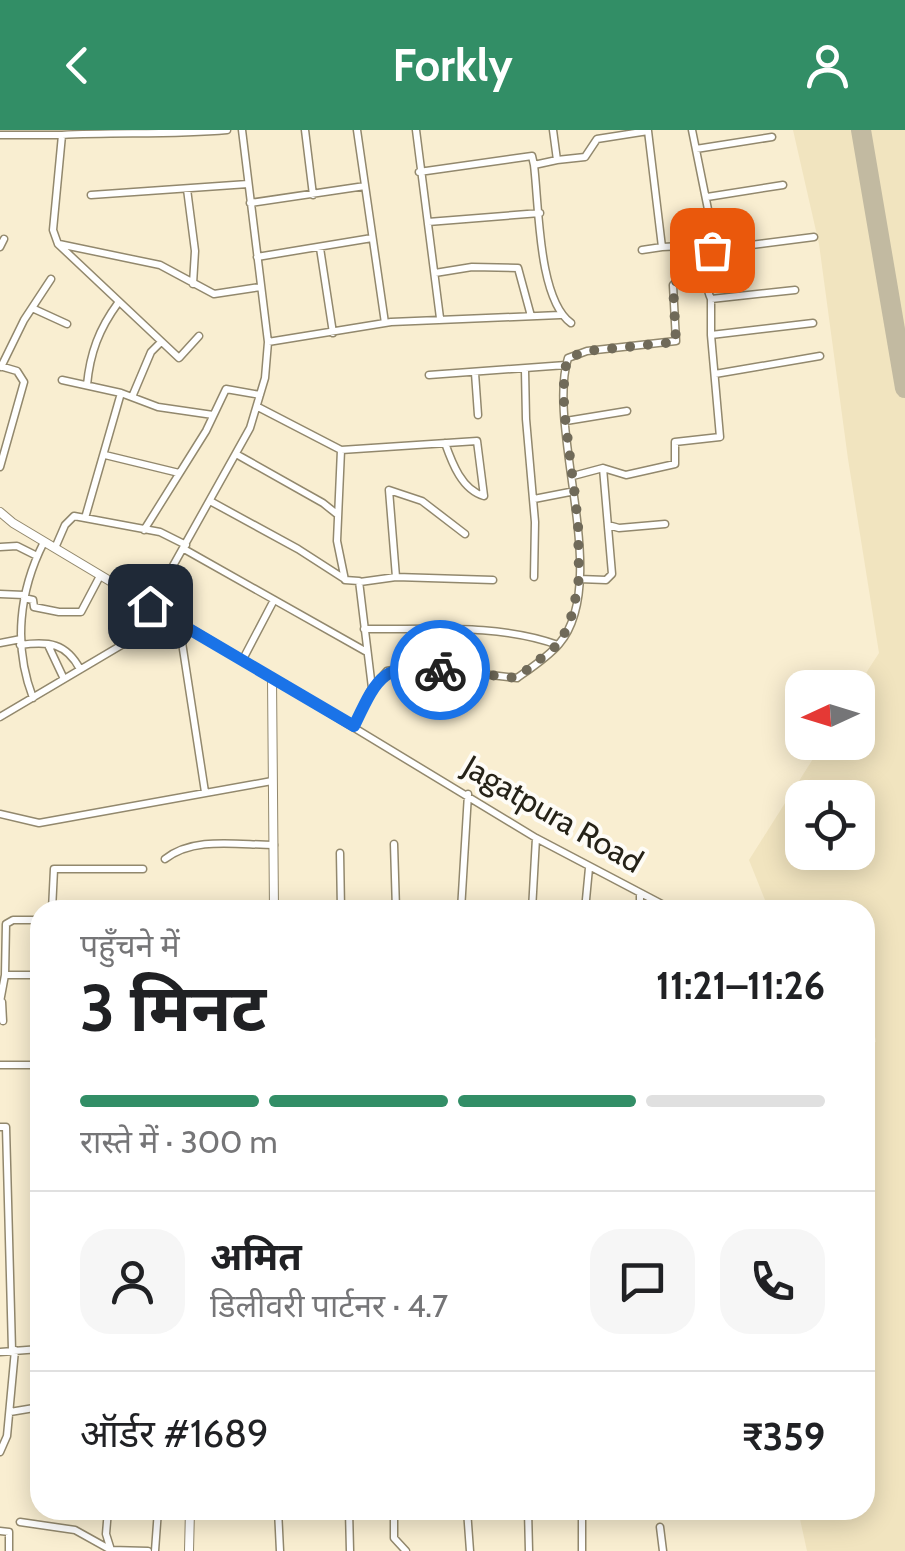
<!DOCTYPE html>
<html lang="hi">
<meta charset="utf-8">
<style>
:root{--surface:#fff;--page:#f6f6f6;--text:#202124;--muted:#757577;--line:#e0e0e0;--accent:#328e66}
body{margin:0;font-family:Cabin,"Noto Sans Devanagari",sans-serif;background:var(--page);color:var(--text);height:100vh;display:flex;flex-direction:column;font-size:38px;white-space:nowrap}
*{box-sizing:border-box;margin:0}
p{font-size:32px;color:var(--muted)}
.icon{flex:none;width:55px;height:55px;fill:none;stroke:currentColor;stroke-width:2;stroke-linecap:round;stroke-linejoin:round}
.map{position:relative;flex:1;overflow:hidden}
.panel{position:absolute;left:30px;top:770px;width:845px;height:620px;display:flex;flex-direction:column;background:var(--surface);border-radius:30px;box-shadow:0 5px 25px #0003}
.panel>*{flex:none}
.needle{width:65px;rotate:266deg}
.tools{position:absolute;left:785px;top:540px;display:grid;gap:20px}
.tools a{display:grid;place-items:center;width:90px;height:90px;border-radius:20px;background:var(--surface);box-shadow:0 5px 25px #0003;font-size:50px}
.pin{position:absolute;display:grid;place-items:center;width:85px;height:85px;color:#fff;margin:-42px;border-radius:20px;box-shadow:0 5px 15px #0006}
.courier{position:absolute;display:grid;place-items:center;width:100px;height:100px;margin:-50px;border:8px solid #1a73e8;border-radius:50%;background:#fff;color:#222;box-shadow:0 2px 12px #0007}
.head em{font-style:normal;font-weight:700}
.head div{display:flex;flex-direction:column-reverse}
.head{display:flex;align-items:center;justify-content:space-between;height:170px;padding:0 50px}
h1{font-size:65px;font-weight:700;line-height:75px}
.bar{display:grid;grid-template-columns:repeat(4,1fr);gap:15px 10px;align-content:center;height:120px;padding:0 50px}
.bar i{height:12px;border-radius:8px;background:var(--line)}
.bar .selected{background:var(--accent)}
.bar p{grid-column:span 4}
.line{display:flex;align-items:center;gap:25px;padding:0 50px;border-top:2px solid var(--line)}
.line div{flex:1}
.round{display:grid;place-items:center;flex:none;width:105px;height:105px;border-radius:30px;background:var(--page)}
header{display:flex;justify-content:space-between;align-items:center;height:130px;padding:0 50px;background:var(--accent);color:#fff;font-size:45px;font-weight:700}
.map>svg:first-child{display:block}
.built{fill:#f1e4bf;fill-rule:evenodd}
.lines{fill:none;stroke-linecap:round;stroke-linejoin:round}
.taxiway{stroke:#c2baa1;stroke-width:20}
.minor-casing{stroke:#92886d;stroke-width:9}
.tertiary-casing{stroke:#92886d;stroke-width:10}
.minor{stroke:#fff;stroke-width:6}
.tertiary{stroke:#fff;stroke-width:8}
.done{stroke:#706a59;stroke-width:10;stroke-dasharray:0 18}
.route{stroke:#1a73e8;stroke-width:12}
.labels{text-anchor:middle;stroke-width:8;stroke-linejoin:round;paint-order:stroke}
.street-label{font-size:32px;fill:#262318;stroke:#fefcf6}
</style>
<header><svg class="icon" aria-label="back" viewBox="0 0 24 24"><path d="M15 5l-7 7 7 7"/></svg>Forkly<svg class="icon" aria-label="person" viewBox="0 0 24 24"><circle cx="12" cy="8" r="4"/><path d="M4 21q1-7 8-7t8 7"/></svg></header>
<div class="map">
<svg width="905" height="1421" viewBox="0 0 905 1421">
<rect width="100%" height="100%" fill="#f9eed1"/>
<path class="built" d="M793,0H905V1421H807L798,1380H865V914L876,912L865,854V780H769L749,730L823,613L858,612L857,557L879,523L848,329L819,114ZM802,668H858V722H802Z"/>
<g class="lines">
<path class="taxiway" d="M861,0L905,258"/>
<g class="minor-casing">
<path id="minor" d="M305,0L313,65
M357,0L385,193
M416,0L440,188
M553,0L557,30L585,27L597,9L648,1L662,117L683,116L696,130
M692,0L716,119
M0,5H62L53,100L58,114L179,228L199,206
M62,5C117,2 172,5 227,0
M696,19L772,7
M534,35C539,75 538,169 571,193
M419,42L532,26L534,35L557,30
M187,59L195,121L193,154
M91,65L248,54
M707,67L783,55
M250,73L365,56
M428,92L540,83
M59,114L160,135L214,164L260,157
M0,117L4,109
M320,118L333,203
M642,120L662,117
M257,127L372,108
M700,128C705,142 705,156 711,169L795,160
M435,143L472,137L518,138L531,186
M711,169V205
M32,178L67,194
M268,212L391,192L560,185
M0,236L17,241L24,252L0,337
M1,237L24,190L51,149
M525,240L526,289L535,392L534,447
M475,243L478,285
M715,244L820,226
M429,245L566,235
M62,250L121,263
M87,255C90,223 99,199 118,173
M132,267L151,222L161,212
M258,277L341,320L337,411L345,450L359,451L372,558L354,596
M566,291L627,281
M341,320L477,311L484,366C462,360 452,333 445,313
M236,324L323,373L338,385
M105,325L179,343
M573,346L603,338L626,345L675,334V312L720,307L711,205L813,193
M534,369L575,361
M210,371L298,419L343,448
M85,388L121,263L158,277L213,285
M608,395L619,398L665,394
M144,400L206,301L226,259L260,265
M0,417L17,416L37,426
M55,418L65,395L74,386L160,402L186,415
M184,419L365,521
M396,447L389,360L422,371L465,404
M579,449L606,450L612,444L603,338
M360,452L396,447L493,450
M0,464L24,465
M24,468L33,470L34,477L59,482H81L100,446
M150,477L250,298L265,248L268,212L242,0
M179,493L205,662
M364,499C426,500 498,493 558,515
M0,513L21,509
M20,515C49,511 66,513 80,539
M48,515L64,549
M242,531L274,470
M272,548L536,708L673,780
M372,558L387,541L413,536L517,548C531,538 548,527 559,514C612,452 546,299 568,228L587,221L676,211L673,155L696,130L712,120L814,107
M33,568C13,516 19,461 44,412
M0,587L169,487
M0,684L39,693L272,651
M394,714L396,780
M340,723L341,780
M165,729C194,706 238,715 274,715
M52,780L54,739H143
M461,780L468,664
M532,780L536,708
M585,780L589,738
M640,780V764
M5,845H40
M0,872L5,845L6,794L13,790H40
M2,872L3,891
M0,935H40
M36,982H40
M0,997H6L12,1220
M0,1222L40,1219
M10,1282L40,1277
M0,1322L7,1306L15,1220
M108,1380L106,1404L111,1420L148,1421
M278,1380L280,1421
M349,1380L350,1421
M394,1380V1408L406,1421
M467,1380L470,1421
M528,1380L529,1421
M582,1380V1421
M20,1392L75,1400L111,1420
M660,1397L663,1421
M0,1401L9,1402V1421
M155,1421L158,1380"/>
</g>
<g class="tertiary-casing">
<path id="tertiary" d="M0,382L13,393L272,548L274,780
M189,1421L190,1380"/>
</g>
<use href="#minor" class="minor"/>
<use href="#tertiary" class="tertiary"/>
</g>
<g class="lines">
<path class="done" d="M440,540L517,548L561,512L573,482L579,448L578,392L564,279V243L568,228L587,221L676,212L673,155L696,130L712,120"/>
<path class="route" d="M150,476L354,596C377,548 383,531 440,540"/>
</g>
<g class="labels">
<g class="street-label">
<text transform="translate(553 684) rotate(30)" y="11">Jagatpura Road</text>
</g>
</g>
</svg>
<div class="tools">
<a><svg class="needle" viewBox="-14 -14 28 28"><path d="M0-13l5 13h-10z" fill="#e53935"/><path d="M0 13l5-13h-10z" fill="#757577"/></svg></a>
<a><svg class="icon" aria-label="locate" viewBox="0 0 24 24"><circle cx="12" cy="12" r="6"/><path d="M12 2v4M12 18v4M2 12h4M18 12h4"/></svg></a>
</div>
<div class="pin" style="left:712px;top:120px;background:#ea580c"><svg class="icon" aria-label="bag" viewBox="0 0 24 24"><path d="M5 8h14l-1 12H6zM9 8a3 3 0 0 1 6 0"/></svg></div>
<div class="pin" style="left:150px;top:476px;background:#1f2937"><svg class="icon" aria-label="home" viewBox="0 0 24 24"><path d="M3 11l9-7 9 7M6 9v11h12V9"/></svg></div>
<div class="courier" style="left:440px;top:540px"><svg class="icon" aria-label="bike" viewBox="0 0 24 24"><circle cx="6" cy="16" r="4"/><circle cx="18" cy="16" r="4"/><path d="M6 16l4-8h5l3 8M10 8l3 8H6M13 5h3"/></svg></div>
<section class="panel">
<div class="head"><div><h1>3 मिनट</h1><p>पहुँचने में</p></div><em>11:21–11:26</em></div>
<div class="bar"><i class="selected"></i><i class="selected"></i><i class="selected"></i><i></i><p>रास्ते में · 300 m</p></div>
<div class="line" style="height:180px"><a class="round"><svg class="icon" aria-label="person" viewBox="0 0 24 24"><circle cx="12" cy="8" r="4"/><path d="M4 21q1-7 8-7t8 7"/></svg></a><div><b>अमित</b><p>डिलीवरी पार्टनर · 4.7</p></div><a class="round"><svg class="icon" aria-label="chat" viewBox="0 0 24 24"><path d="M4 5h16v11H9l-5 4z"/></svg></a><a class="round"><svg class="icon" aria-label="phone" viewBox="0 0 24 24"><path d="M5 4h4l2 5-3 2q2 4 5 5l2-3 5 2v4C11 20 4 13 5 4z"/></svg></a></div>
<div class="line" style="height:130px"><div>ऑर्डर #1689</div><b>₹359</b></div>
</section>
</div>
